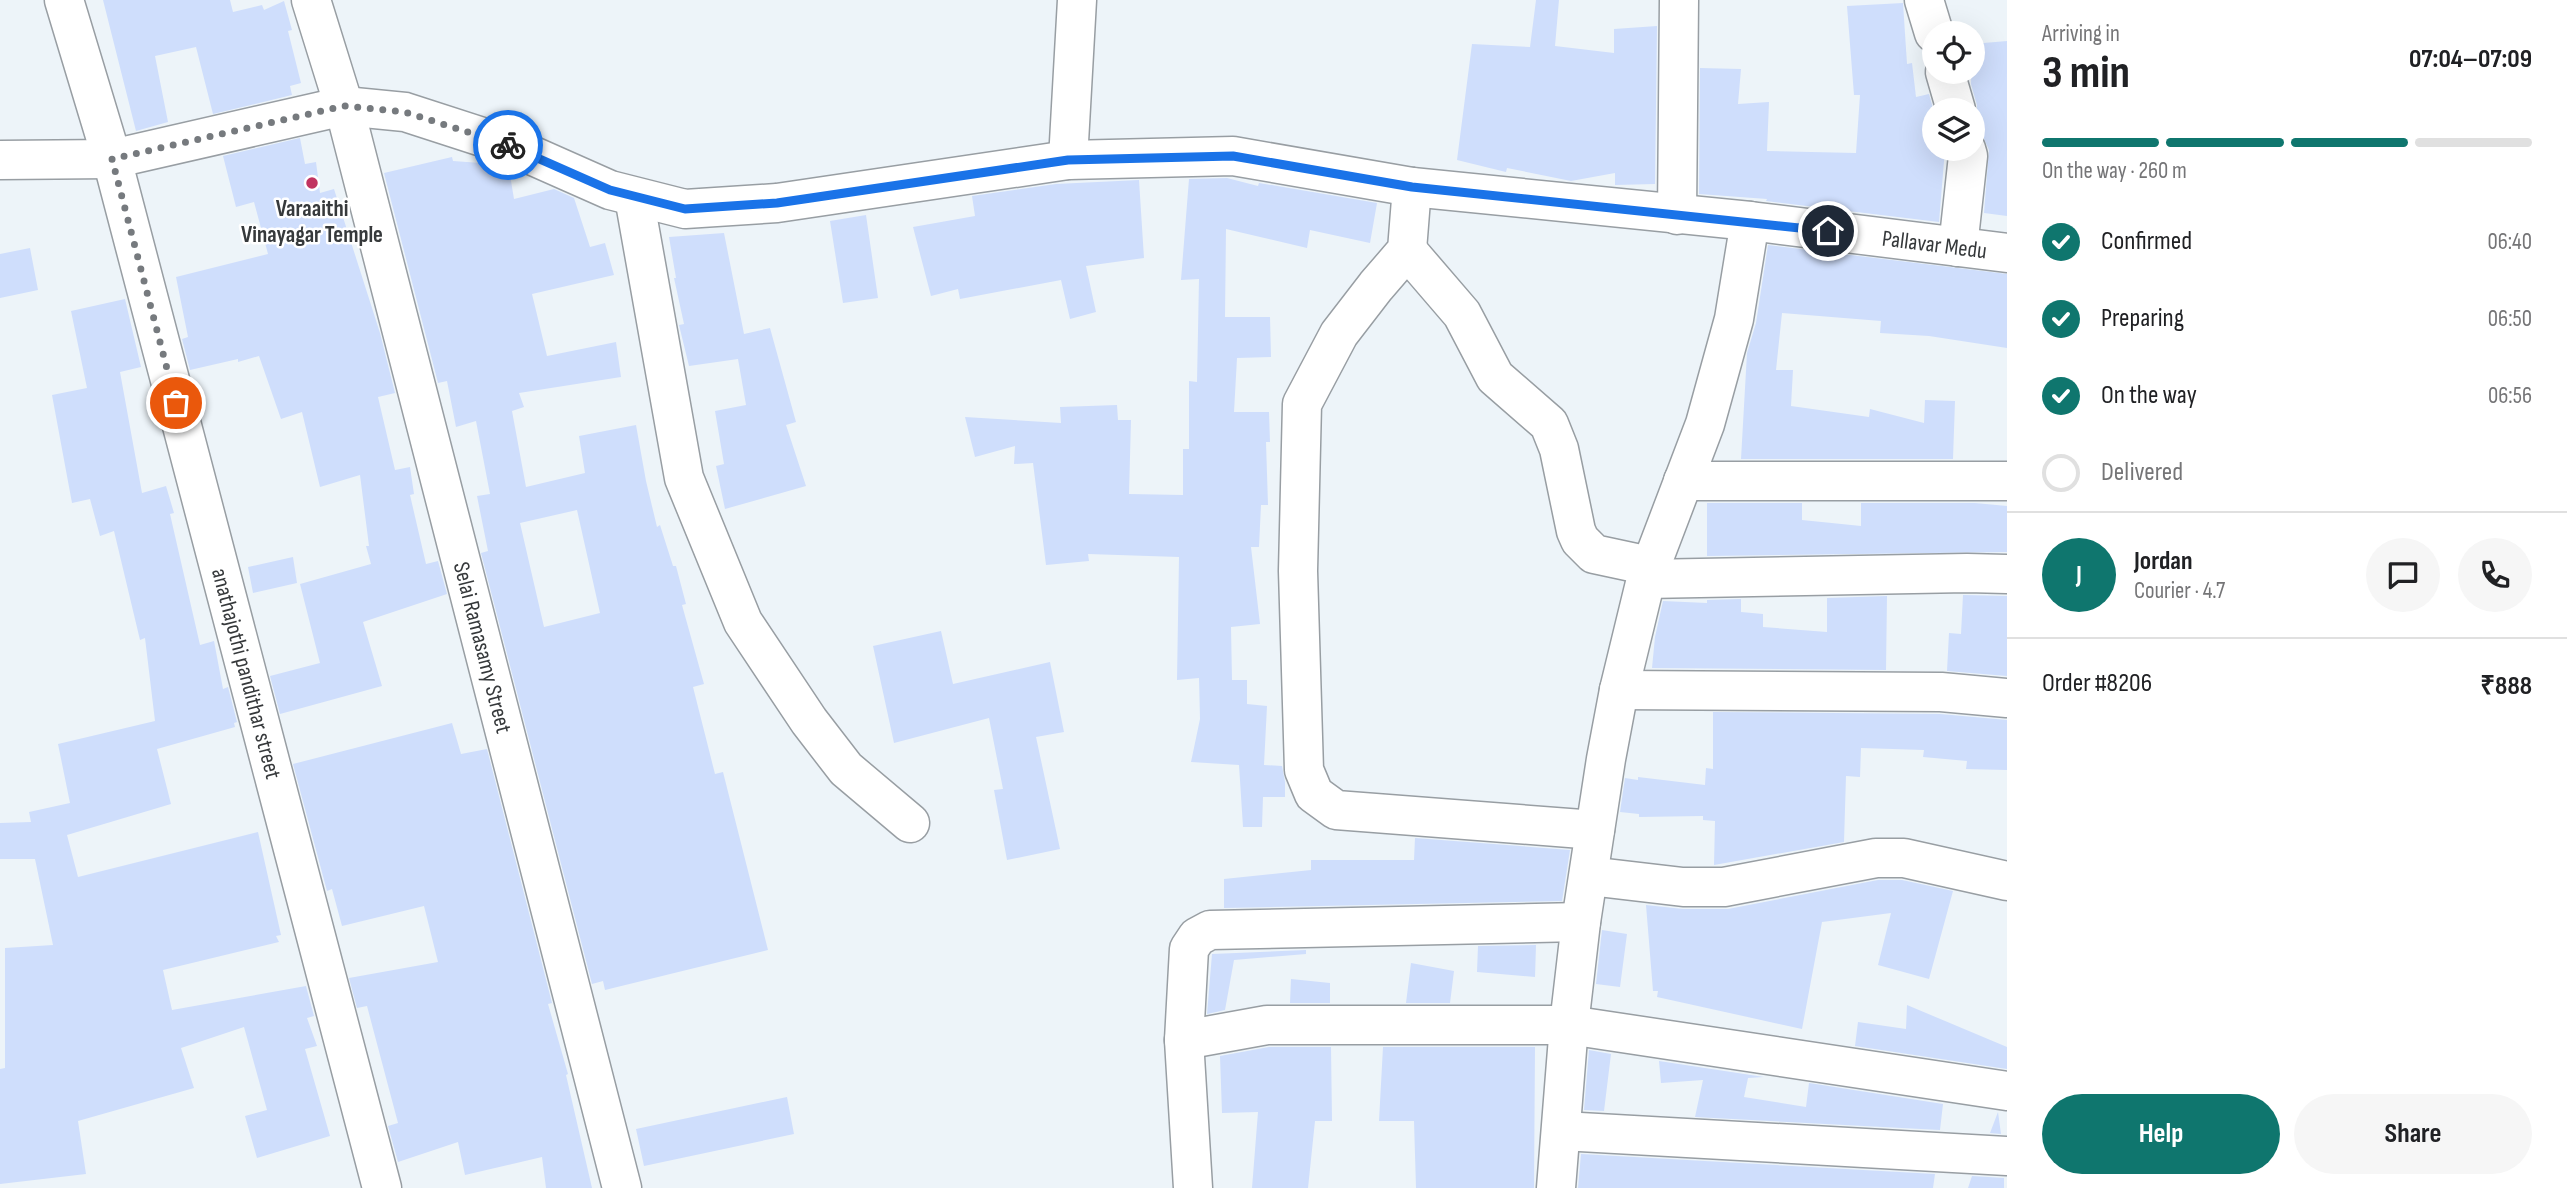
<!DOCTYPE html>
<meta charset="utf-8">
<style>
:root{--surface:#fff;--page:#f6f6f6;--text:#202124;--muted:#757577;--line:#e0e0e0;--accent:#0f766e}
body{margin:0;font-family:"Sofia Sans Condensed",sans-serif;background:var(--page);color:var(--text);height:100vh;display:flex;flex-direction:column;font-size:26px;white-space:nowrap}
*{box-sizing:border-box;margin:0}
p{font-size:23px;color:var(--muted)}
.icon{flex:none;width:38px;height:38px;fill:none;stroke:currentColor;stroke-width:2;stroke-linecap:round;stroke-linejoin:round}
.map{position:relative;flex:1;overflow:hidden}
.panel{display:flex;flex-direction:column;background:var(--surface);width:560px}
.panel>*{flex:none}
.tools{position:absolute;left:1922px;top:21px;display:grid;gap:14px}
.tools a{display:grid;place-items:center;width:63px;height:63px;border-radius:50%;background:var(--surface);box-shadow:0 7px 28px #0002;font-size:35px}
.pin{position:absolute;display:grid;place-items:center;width:60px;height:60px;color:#fff;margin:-30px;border:4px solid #fff;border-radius:50%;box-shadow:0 2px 7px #0007}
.courier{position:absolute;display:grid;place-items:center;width:70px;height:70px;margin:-35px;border:5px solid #1a73e8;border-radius:50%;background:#fff;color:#222;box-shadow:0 2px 9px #0007}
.headline em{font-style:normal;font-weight:700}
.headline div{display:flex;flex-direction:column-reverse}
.headline{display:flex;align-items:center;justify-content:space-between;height:119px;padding:0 35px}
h1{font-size:46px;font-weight:700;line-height:52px}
.bar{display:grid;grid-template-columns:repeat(4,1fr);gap:10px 7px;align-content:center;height:84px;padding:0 35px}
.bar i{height:9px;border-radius:5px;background:var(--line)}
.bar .selected{background:var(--accent)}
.bar p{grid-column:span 4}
.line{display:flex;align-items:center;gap:18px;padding:0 35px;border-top:2px solid var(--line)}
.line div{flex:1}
.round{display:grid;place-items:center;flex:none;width:74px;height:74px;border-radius:37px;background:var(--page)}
ol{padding:0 35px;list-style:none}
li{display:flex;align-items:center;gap:21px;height:77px}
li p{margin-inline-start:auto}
li .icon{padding:7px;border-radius:50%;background:var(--accent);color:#fff;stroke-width:4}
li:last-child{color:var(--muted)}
li i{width:38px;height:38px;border:4px solid var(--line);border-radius:50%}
.button{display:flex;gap:14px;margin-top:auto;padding:14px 35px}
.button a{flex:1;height:80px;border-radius:42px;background:var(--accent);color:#fff;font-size:28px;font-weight:700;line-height:80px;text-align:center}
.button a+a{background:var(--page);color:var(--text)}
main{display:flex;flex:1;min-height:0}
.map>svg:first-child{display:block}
.building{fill:#cfdefc;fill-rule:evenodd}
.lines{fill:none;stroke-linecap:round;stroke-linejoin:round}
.minor-casing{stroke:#989ea3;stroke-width:41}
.minor{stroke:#fff;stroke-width:38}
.done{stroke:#767a7e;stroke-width:7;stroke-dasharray:0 12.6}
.route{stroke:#1a73e8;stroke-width:9}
.poi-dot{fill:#c13461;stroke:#fff;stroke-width:2.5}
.labels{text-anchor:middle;stroke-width:5;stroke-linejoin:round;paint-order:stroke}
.poi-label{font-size:23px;font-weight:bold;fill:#36393b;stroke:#fff}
.street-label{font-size:23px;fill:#36393b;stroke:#fff}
</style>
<main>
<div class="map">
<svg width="2007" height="1188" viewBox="0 0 2007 1188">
<rect width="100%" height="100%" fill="#edf4f9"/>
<path class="building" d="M103,0H230L233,12L262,5L264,10L284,1L292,30L288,31L301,83L290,86L292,95L213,114L196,47L155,56L168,122L136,131Z
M1536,0H1559L1555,46L1614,53V29L1657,26L1655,184L1615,185V173L1571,181L1507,168L1506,172L1457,160L1472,44L1530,47Z
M1903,3L1907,64L1912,63L1916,97L1929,94L1934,112V149H1945L1939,222L1766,201L1767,199L1699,194L1700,68L1741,69L1738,104L1769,102L1767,151L1856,153L1860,95H1854L1847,6Z
M2007,41V216L1984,213L1989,150L1982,134L1972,128L1977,115V105L1971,84L1972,44Z
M300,138L305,164L316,162L320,193L334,189L380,333L395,393L378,397L395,470L410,467L414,494L410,495L426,564L438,561L447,594L363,622L382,686L280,714L270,676L320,663L300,584L371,564L366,546H369L360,475L320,487L302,412L281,419L259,356L238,362V359L190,370L182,339L188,337L176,277L268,254L254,202L236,207L223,156Z
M452,157L453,161L495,164L509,169L514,199L554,189L574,198L590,247L605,243L614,275L532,294L547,356L616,342L621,377L519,393L524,407L512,411L526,487L585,473L579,436L636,425L646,481L657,527L660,525L673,566H676L686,604L682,605L704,684L693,687L715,774L723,772L768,950L605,990L603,981L592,984L481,553L488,551L477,496L490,494L476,421L456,427L447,381L438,383L384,173ZM577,510L600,613L544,627L520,523Z
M1227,178L1258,186L1259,183L1377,203L1370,243L1310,230L1307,248L1226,229L1225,317H1270L1271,357L1237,358L1234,412H1269L1270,442H1266L1268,505H1261L1259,547H1251L1260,624L1231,627L1232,680H1247V704L1267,706L1264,765L1282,766L1285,782V797H1263L1262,827H1243L1239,765L1191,762L1200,719L1199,678L1177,680L1179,557L1088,554L1089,561L1046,565L1033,463L1014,464L1015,446L975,457L965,417L1061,423L1060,407L1117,405L1118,420H1131L1129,494L1183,495V449H1189V381L1197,382L1199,279L1181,280L1189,179Z
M1139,180L1144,258L1086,266L1096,312L1070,319L1061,280L960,299L958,289L931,296L913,227L975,216L972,196L1056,184Z
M866,215L878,298L843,303L830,221Z
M724,233L744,334L770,328L796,422L786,425L806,486L725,509L716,466L724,464L715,411L746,405L738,359L689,366L679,325L684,324L674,278H676L669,237Z
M1768,245L2007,274V348L1929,336L1880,333L1881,321L1782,313L1776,370H1793L1791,406L1869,417L1870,409L1924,423L1925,400L1955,401L1953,459H1741L1747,353L1756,323Z
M30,248L38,290L0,298V254Z
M125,299L141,367L120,372L142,493L166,486L174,513L170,514L200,645L214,641L223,689L228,687L237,722L234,723L235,727L157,749L171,804L67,835L78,877L258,832L281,935L276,936L279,942L163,970L172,1010L306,986L314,1016L307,1018L317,1046L305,1049L330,1136L257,1158L245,1116L267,1110L244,1027L181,1048L194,1088L78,1121L86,1174L0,1184V1069L5,1068V948L53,945L35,859H0V823L31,822L29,812L70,803L58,744L155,721L145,638L140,640L114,531L100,536L90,499L72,503L52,395L87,388L71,311Z
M1707,503H1802V520L1861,526V503H1975L2007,506V552L1707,556Z
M293,557L297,583L253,593L248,567Z
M1963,595L2007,596V676L1947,671L1949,633L1961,634Z
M1887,596L1886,670L1652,668L1655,637L1663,601L1707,603V600L1741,599V612L1763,614V627L1827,632V598Z
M941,631L953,684L1050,662L1064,732L1036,737L1060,849L1007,860L994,790L1003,789L989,718L894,743L873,646Z
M1713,712L1940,714L2007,720V770L1966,769L1967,761L1923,757L1924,750L1861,748L1860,777L1846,776L1844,842L1714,865L1715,821L1703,820V816L1639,817V814L1620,812L1625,778L1638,780V777L1705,785L1706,768L1713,769Z
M452,723L461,754L487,749L552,1003L548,1004L568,1074L566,1075L592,1188H546L542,1157L465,1175L458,1142L398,1162L388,1126L398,1123L367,1006L357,1008L349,978L438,962L424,906L342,926L332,889L327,891L293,764Z
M1415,838L1570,850L1562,901L1224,908V879L1311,870V860H1414Z
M1878,880H1902L1953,891L1929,979L1878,965L1891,913L1822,922L1802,1029L1657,997L1658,991H1653L1646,905L1683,909H1728Z
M1602,930L1627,934L1620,987L1596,984Z
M1536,945L1535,977L1477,972L1478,946Z
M1306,950V954L1234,960L1225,1010L1207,1014L1212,954Z
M1411,963L1454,971L1450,1003H1406Z
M1291,979L1330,983V1003H1290Z
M1907,1005L2007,1047V1069L1855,1046L1858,1022L1906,1029Z
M1269,1047H1331L1332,1121H1315L1308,1188H1252L1258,1112L1222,1113L1220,1056Z
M1383,1047H1535L1534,1188H1416L1414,1121H1379Z
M1589,1050L1611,1054L1604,1111L1584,1110Z
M1659,1061L1764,1077L1748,1078L1744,1097L1806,1107L1809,1083L1943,1104L1940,1130L1695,1117L1703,1080L1661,1083Z
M787,1097L794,1134L644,1166L636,1129Z
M1998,1112L2001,1134L1990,1133Z
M1581,1154L1935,1174L1933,1188H1578Z
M1972,1176L2004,1178V1188H1968Z"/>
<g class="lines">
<g class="minor-casing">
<g id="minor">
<path id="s1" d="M64,0L112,159L382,1188"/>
<path id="s2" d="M311,0L344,106L622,1188"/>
<path d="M1924,0L1934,33"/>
<path d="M1945,72L1956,110"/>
<path id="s3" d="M0,160L112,159L344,106L405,112L513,147L610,190L685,209L777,203L1068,160L1233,156L1412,187L1750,221L2007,253"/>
<path d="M1068,160L1077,0"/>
<path d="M1412,187L1407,250L1376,286L1339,334L1302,404L1298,571L1304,770L1314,794L1336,810L1595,830"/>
<path d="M634,197L684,478L743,622L809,721L846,769L910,823"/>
<path d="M1677,215L1679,0"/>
<path d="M1958,247L1968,156L1966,149"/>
<path d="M1407,250L1462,314L1495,377L1549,424L1559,449L1576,531L1580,540L1594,554L1650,566"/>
<path d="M1683,481H2007"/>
<path d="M1646,579L1967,573L2007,574"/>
<path d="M1619,690L1941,692L2007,698"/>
<path d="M1589,876L1683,887H1724L1876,858H1904L2007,881"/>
<path d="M1184,1040L1267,1025H1569L2007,1091"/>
<path d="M1562,1131L2007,1156"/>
<path d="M1193,1188L1184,1040L1189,949L1197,937L1210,930L1581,922"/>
<path d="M1556,1188L1569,1025L1581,922L1606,759L1619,690L1646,579L1705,424L1734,319L1750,221"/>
</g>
</g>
<use href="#minor" class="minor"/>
</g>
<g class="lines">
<path class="done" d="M176,403L112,159L344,106L405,112L508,145"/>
<path class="route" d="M508,145L610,190L685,209L777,203L1068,160L1233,156L1412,187L1828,231"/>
</g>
<circle class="poi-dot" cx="312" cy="183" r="7"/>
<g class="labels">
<g class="poi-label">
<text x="312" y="216">Varaaithi<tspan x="312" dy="26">Vinayagar Temple</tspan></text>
</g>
<g class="street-label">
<text dy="8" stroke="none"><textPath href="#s3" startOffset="1967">Pallavar Medu</textPath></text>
<text dy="8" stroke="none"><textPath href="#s2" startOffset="670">Selai Ramasamy Street</textPath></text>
<text dy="8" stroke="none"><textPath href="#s1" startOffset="698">anathajothi pandithar street</textPath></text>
</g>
</g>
</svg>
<div class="tools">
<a><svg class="icon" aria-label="locate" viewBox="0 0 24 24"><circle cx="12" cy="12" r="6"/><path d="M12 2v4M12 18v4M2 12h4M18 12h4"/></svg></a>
<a><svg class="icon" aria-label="layers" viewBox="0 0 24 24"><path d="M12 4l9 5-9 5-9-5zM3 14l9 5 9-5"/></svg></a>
</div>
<div class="pin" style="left:176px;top:403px;background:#ea580c"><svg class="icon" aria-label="bag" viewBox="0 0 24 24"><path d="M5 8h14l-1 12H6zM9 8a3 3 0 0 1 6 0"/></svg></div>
<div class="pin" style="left:1828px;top:231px;background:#1f2937"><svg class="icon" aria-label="home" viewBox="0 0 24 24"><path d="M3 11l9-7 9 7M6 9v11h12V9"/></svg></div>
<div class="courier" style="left:508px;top:145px"><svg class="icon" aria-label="bike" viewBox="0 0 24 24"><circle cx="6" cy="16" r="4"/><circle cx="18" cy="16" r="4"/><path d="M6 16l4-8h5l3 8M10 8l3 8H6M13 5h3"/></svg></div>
</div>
<section class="panel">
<div class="headline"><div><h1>3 min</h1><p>Arriving in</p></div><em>07:04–07:09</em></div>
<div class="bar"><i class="selected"></i><i class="selected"></i><i class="selected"></i><i></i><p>On the way · 260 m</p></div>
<ol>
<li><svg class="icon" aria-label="check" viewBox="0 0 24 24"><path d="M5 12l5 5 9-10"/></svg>Confirmed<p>06:40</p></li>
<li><svg class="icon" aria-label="check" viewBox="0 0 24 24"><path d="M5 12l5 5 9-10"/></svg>Preparing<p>06:50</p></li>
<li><svg class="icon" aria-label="check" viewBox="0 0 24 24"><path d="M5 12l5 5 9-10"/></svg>On the way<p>06:56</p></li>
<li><i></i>Delivered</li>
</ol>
<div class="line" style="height:126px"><b class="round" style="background:var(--accent);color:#fff">J</b><div><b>Jordan</b><p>Courier · 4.7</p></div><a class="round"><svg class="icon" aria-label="chat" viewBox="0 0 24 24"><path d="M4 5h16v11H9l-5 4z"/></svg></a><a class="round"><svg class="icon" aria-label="phone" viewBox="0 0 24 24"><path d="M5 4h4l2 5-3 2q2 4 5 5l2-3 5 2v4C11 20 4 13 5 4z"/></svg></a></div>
<div class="line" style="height:91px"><div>Order #8206</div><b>₹888</b></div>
<div class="button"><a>Help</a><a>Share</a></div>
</section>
</main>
